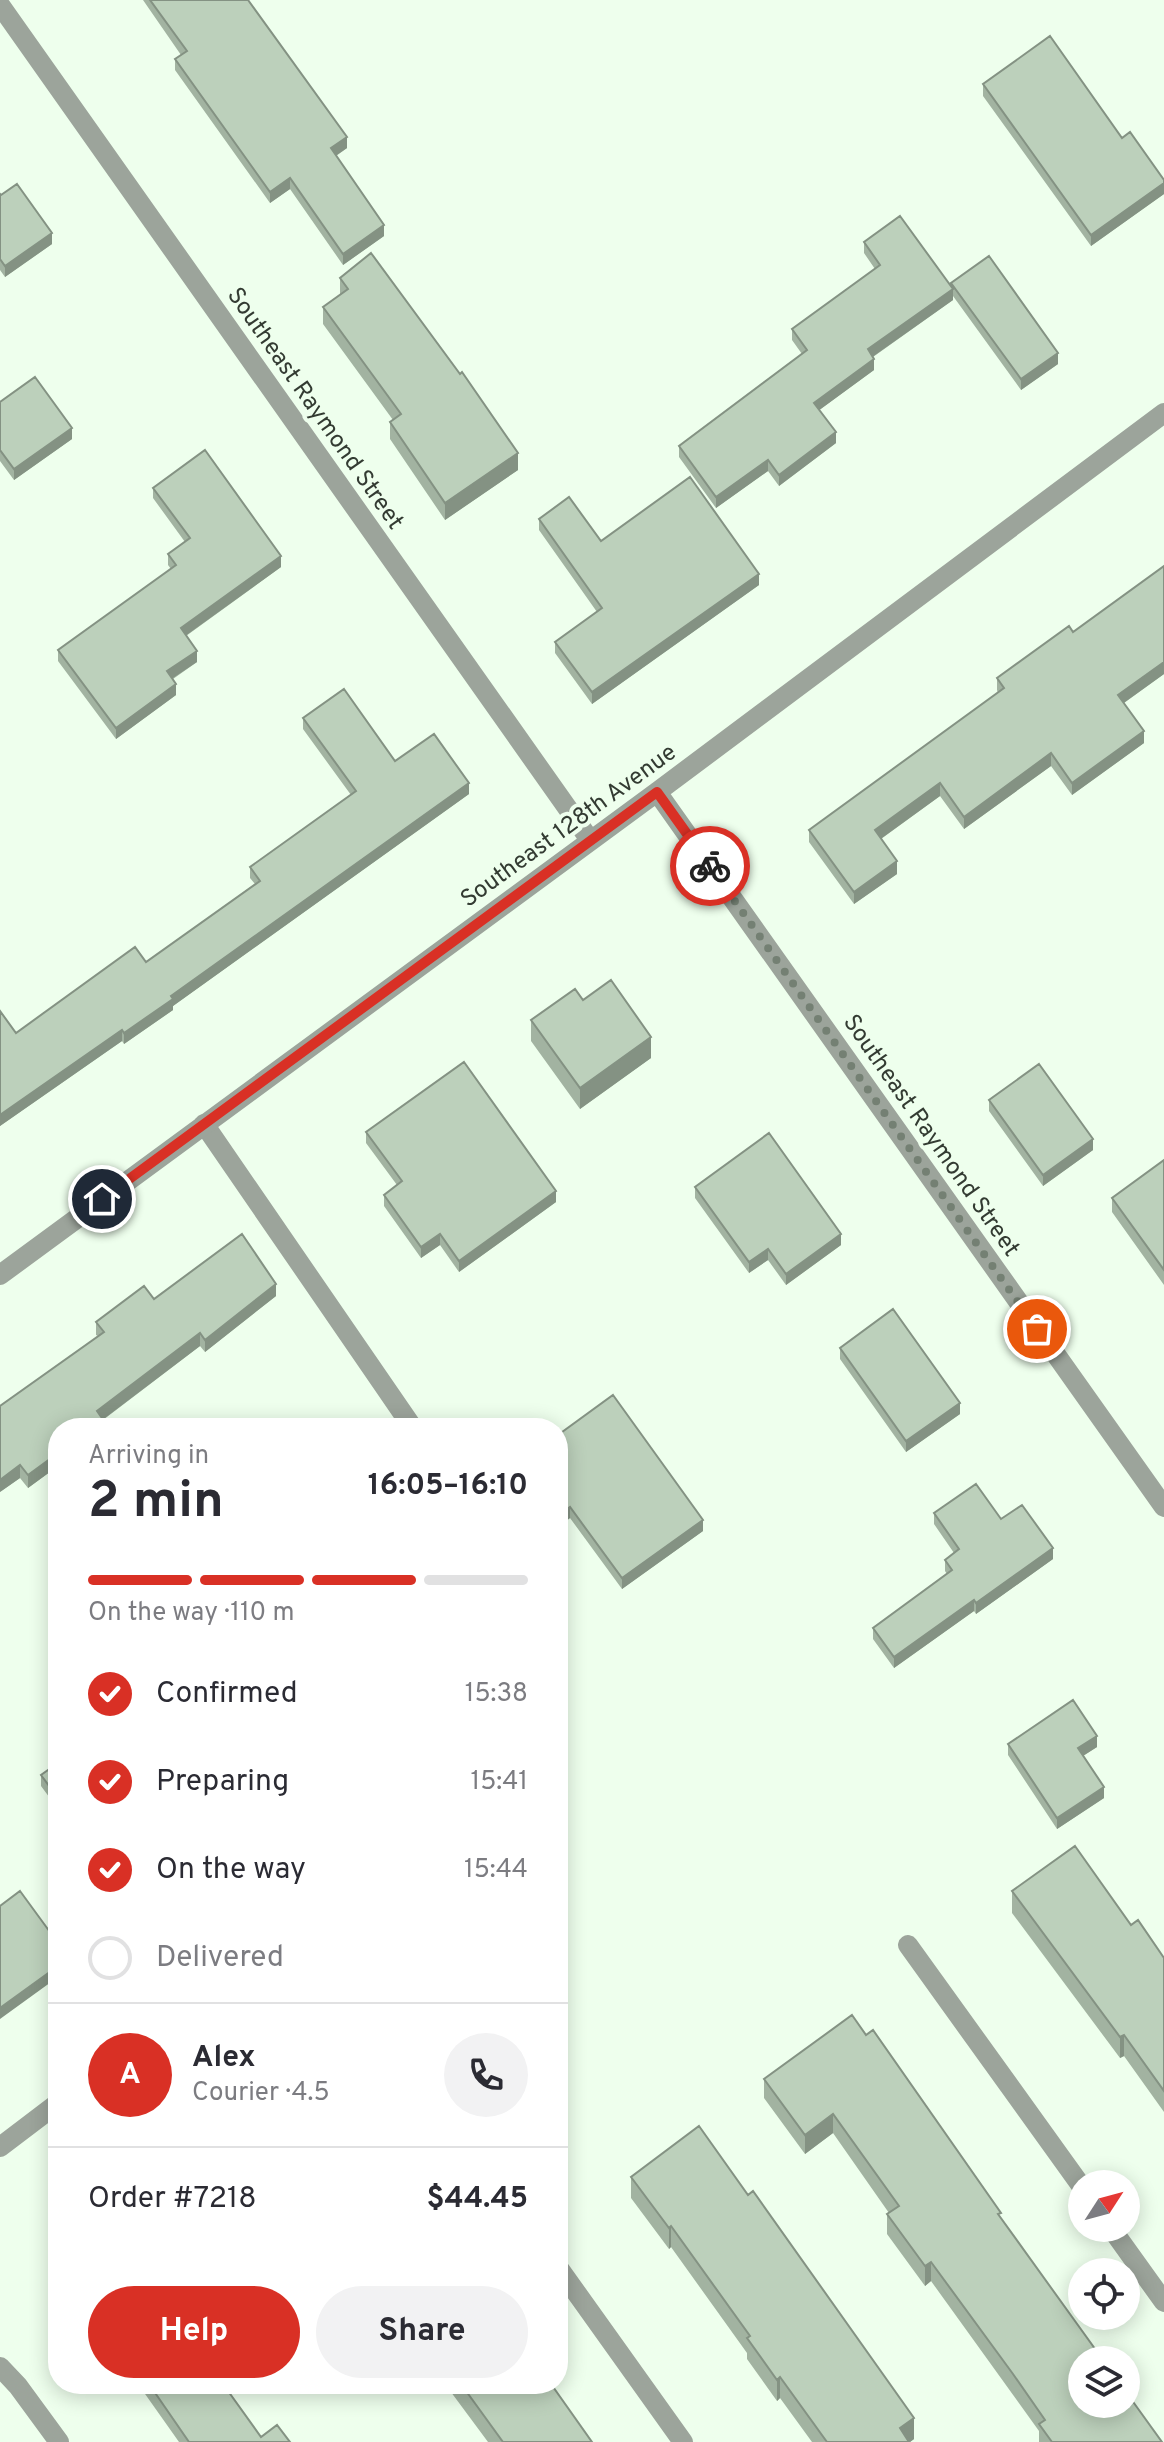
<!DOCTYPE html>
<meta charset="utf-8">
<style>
:root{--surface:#fff;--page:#f2f2f3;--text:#2b2b33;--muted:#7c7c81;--line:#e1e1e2;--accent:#d93025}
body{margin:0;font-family:Overpass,sans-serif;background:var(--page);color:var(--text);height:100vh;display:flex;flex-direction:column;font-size:30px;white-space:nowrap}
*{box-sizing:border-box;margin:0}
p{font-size:26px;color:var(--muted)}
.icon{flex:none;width:44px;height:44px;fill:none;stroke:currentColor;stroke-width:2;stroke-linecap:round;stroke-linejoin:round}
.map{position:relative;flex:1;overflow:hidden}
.details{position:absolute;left:48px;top:1418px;width:520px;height:976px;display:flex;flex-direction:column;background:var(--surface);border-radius:32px;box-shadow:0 4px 20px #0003}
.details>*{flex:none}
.needle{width:52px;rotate:54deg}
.buttons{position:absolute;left:1068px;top:2170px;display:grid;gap:16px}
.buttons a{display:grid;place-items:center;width:72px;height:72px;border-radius:50%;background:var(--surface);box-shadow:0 4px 20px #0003;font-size:40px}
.pin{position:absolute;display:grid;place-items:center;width:68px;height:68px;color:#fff;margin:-34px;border:4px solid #fff;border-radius:50%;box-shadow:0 2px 8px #0007}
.courier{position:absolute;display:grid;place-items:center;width:80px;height:80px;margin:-40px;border:6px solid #d93025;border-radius:50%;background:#fff;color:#222;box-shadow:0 2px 10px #0007}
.overview em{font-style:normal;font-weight:700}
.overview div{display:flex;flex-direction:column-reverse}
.overview{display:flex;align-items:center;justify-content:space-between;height:136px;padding:0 40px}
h1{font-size:52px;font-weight:700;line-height:60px}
.bar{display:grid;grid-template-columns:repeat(4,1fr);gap:12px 8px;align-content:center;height:96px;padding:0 40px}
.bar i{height:10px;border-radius:6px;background:var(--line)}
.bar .active{background:var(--accent)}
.bar p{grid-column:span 4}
.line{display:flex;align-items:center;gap:20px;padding:0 40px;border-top:2px solid var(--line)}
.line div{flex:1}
.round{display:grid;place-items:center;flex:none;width:84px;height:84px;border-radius:42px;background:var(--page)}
ol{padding:0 40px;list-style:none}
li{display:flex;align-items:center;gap:24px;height:88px}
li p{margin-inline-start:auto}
li .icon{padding:8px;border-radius:50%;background:var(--accent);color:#fff;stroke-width:4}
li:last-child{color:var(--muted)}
li i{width:44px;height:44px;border:4px solid var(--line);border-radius:50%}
.action{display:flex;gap:16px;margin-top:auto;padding:16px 40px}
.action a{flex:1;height:92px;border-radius:48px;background:var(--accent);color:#fff;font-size:32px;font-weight:700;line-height:92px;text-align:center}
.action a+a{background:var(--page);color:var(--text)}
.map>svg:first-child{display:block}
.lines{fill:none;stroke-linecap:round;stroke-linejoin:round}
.lane{stroke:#9ca49b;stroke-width:20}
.street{stroke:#9ca49b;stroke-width:20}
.wall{fill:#a2b3a1}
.shaded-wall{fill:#849283}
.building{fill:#bcd0bb;stroke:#849283;stroke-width:2}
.done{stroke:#748073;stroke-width:8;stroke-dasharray:0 14.4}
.route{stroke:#d93025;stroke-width:10}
.labels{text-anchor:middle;stroke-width:8;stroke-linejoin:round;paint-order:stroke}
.street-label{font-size:24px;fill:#333b32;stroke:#eeffed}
</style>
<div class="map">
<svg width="1164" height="2442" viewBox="0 0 1164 2442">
<rect width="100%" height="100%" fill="#eeffed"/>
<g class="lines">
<path class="lane" d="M204,1124L413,1428"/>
<path class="street" d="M0,5L590,840
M657,792L1164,1507
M0,1275L657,792L1164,413
M908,1945L1082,2187
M0,2147L58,2103
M1111,2228L1164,2302
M558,2267L683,2442
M0,2367L18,2386L59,2442"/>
</g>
<path class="wall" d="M143,0H248L347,148L336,156L384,236L343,265L290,189L270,203L175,70V59L181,55Z
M983,84L1122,138L1164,180V194L1091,246L983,96Z
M0,194L52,244L5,277L0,270Z
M864,242L951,287V283L1058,364L1021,390L953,296V300L873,357L874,370L819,410L836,443L779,486L768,471L716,508L679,457V446L802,354L792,340V329L875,269L864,253Z
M340,278L518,470L445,520L390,439V422L393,420L323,324V307L340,295Z
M0,402L72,439L14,480L0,461Z
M153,488L281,567L186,636L197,662L173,679L176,695L116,739L58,661V650L171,569L168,565V554L185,542L153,498Z
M539,519L601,541L759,585L592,704L555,653V642L597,612L539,530Z
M1164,566V674L1124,703L1144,743L1072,795L1051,766L964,829L940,796L881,839L897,874L854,904L809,842V830L998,693L997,690V678L1073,632Z
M303,718L469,794L173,1006V1010L124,1044L122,1041L0,1126V1011L16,1033L146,962L255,884L250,878V867L351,795L303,729Z
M583,1000L651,1058L580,1109L531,1041V1020Z
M989,1100L1093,1150L1043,1186L989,1111Z
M366,1132L556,1202L459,1272L440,1245L421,1258L384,1206V1195L397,1185L366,1143Z
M1164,1160V1285L1112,1212V1198Z
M695,1187L841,1245L786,1285L768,1260L749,1273L695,1198Z
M276,1296L205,1352L200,1346L103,1420L104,1428H58V1466L28,1488L20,1478L0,1492L98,1336L96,1335V1322L154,1299Z
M840,1348L960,1414L906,1452L840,1359Z
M558,1435L703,1531L622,1589L570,1518L558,1527Z
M934,1513L1001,1519L1053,1559L976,1614L974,1611L894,1668L873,1639V1628L947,1574L945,1571V1560L954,1553L934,1524Z
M1008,1744L1097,1747L1083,1756L1104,1798L1057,1829L1008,1755Z
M58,1763V1809L41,1786V1775Z
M1012,1891L1131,1925L1164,1958V2112L1124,2056L1120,2058L1012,1913Z
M852,2015L1001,2218L1162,2442H1039V2431L931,2281L925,2286L887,2234V2214L889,2213L833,2133L805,2154L764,2098V2079Z
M631,2177L914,2439L910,2442H812L780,2398L777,2401L747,2359V2353L671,2247L669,2249L631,2198Z
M58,2244V2270L53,2263V2248Z
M138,2384H223L261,2437L290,2442H179Z
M445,2384H551L592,2442H488Z"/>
<path class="shaded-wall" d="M347,137V148L331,159V148Z
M290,178V189L270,203V192Z
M1164,183V194L1091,246V235Z
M384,225V236L343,265V254Z
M52,233V244L5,277V266Z
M953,289V300L868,360V349Z
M1058,353V364L1021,390V379Z
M874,359V370L814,414V403Z
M72,428V439L14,480V469Z
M836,432V443L779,486V475Z
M518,453V470L445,520V503Z
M768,460V471L716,508V497Z
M281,556V567L181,639V628Z
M759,574V585L592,704V692Z
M197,651V662L167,682V671Z
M1164,662V674L1118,707V695Z
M176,684V695L116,739V728Z
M1144,731V743L1072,795V783Z
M1051,753V766L964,829V817Z
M469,783V794L173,1006V1010L124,1044V1033L171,996Z
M940,783V796L875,843V830Z
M897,861V874L854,904V892Z
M122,1030V1041L0,1126V1115Z
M651,1037V1058L580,1109V1088Z
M1093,1139V1150L1043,1186V1175Z
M556,1191V1202L459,1272V1261Z
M440,1234V1245L421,1258V1247Z
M841,1234V1245L786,1285V1274Z
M768,1249V1260L749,1273V1262Z
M276,1284V1296L205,1352V1340Z
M200,1333V1346L97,1424V1411Z
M960,1403V1414L906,1452V1441Z
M104,1421V1428H93Z
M58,1453V1466L28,1488V1475Z
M20,1465V1478L0,1492V1480Z
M570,1507V1518L558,1527V1516Z
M703,1520V1531L622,1589V1578Z
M1053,1548V1559L976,1614V1603Z
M974,1600V1611L894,1668V1657Z
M1097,1736V1747L1078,1759V1748Z
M1104,1787V1798L1057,1829V1818Z
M58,1966V1977L0,2019V2008Z
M1124,2035V2056L1120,2058V2037Z
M833,2114V2133L805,2154V2135Z
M671,2226V2247L669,2249V2228Z
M931,2262V2281L925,2286V2266Z
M780,2377V2398L777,2401V2380Z
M914,2418V2439L910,2442L900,2428Z"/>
<path class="building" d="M150,0H248L347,137L331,148L384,225L343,254L290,178L270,192L175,59L187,51Z
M1050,36L1122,138L1130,132L1164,180V183L1091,235L983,84Z
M17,184L52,233L5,266L0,259V194L1,195Z
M900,216L953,289L868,349L874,359L814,403L836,432L779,475L768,460L716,497L679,446L807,350L792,329L880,265L864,242Z
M371,253L460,374L462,372L518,453L445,503L390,422L401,414L323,307L348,289L340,278Z
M989,256L1058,353L1021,379L951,283Z
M35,377L72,428L14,469L0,450V402Z
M205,450L281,556L181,628L197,651L167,671L176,684L116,728L58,650L176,565L168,554L190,538L153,488Z
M690,477L759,574L592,692L555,642L602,608L539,519L569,497L601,541Z
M1164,566V662L1118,695L1144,731L1072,783L1051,753L964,817L940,783L875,830L897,861L854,892L809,830L1004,688L997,678L1069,626L1073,632Z
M344,689L395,761L434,734L469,783L171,996L173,999L124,1033L122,1030L0,1115V1011L16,1033L135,947L146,962L260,881L250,867L356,791L303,718Z
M611,980L651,1037L580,1088L531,1020L575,989L583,1000Z
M464,1062L556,1191L459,1261L440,1234L421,1247L384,1195L402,1181L366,1132Z
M1039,1064L1093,1139L1043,1175L989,1100Z
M769,1133L841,1234L786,1274L768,1249L749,1262L695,1187Z
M1164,1160V1270L1112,1198Z
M242,1234L276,1284L205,1340L200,1333L97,1411L104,1421L93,1428H58V1453L28,1475L20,1465L0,1480V1406L104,1332L96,1322L144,1286L154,1299Z
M893,1309L960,1403L906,1441L840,1348Z
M613,1395L703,1520L622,1578L570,1507L558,1516V1435Z
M976,1484L1001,1519L1022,1505L1053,1548L976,1603L974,1600L894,1657L873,1628L952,1570L945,1560L959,1549L934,1513Z
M1073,1700L1097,1736L1078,1748L1104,1787L1057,1818L1008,1744Z
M58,1763V1798L41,1775Z
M1075,1846L1131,1925L1138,1920L1164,1958V2091L1124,2035L1120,2037L1012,1891Z
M20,1891L58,1943V1966L0,2008V1906Z
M852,2015L866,2035L873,2030L1001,2213L998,2214L1103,2360H1082V2404H1126V2392L1162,2442H1052L1039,2424L1045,2420L1013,2374L931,2262L925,2266L887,2214L899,2206L833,2114L805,2135L764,2079Z
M699,2126L748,2195L753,2191L914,2418L900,2428L909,2442H827L780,2377L777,2380L747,2338L750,2336L671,2226L669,2228L631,2177Z
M58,2244V2255L53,2248Z
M149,2384H223L261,2437L277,2425L290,2442H189Z
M461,2384H551L592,2442H503Z"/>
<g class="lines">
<path class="done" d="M710,866L1037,1329"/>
<path class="route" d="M102,1199L657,792L710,866"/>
</g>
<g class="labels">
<g class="street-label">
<text transform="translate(316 408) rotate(55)" y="8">Southeast Raymond Street</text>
<text transform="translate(568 825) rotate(-36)" y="8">Southeast 128th Avenue</text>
<text transform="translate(932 1135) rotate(55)" y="8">Southeast Raymond Street</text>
</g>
</g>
</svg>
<div class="buttons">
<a><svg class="needle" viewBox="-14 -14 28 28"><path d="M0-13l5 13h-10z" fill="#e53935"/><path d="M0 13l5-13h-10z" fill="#7c7c81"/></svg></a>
<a><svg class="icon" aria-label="locate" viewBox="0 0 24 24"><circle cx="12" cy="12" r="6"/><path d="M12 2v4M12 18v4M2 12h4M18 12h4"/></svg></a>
<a><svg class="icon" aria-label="layers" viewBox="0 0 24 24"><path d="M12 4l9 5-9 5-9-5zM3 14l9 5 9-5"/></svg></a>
</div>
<div class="pin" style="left:1037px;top:1329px;background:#ea580c"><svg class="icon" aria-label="bag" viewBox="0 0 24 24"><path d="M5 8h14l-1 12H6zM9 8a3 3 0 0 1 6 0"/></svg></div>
<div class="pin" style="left:102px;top:1199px;background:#1f2937"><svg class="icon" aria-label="home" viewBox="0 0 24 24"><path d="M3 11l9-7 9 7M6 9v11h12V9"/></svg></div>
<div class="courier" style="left:710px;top:866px"><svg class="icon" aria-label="bike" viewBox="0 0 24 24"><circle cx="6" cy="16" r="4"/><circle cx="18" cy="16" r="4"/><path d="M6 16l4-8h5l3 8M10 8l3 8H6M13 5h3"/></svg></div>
<section class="details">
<div class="overview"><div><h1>2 min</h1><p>Arriving in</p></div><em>16:05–16:10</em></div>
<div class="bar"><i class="active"></i><i class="active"></i><i class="active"></i><i></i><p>On the way · 110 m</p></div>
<ol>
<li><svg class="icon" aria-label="check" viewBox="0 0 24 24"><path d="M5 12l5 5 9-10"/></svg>Confirmed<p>15:38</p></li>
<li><svg class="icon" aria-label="check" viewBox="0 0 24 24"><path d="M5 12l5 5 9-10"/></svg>Preparing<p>15:41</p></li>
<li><svg class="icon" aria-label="check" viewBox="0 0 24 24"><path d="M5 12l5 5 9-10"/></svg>On the way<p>15:44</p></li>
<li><i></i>Delivered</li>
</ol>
<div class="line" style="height:144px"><b class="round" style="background:var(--accent);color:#fff">A</b><div><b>Alex</b><p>Courier · 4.5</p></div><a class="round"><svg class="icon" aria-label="phone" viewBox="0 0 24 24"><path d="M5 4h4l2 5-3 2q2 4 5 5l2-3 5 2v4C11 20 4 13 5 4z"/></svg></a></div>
<div class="line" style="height:104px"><div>Order #7218</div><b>$44.45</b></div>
<div class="action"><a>Help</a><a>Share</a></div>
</section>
</div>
